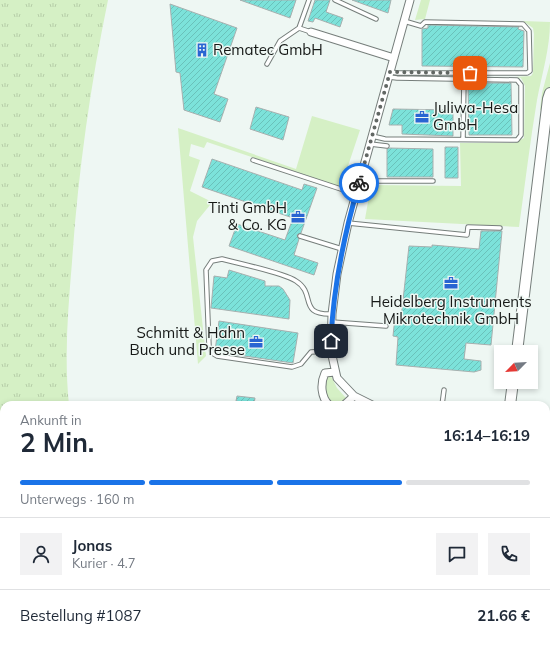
<!DOCTYPE html>
<html lang="de">
<meta charset="utf-8">
<style>
:root{--surface:#fff;--page:#f2f2f3;--text:#1f2937;--muted:#747a83;--line:#e0e1e3;--accent:#1a73e8}
body{margin:0;font-family:Mulish,sans-serif;background:var(--page);color:var(--text);height:100vh;display:flex;flex-direction:column;font-size:15px;white-space:nowrap}
*{box-sizing:border-box;margin:0}
p{font-size:13px;color:var(--muted)}
.icon{flex:none;width:22px;height:22px;fill:none;stroke:currentColor;stroke-width:2;stroke-linecap:round;stroke-linejoin:round}
.map{position:relative;flex:1;overflow:hidden}
.panel{position:absolute;left:0px;top:401px;width:550px;height:248px;display:flex;flex-direction:column;background:var(--surface);border-radius:12px 12px 0 0;box-shadow:0 2px 6px #0003}
.panel>*{flex:none}
.needle{width:26px;rotate:246deg}
.fabs{position:absolute;left:494px;top:345px;display:grid;gap:8px}
.fabs a{display:grid;place-items:center;width:44px;height:44px;border-radius:0px;background:var(--surface);box-shadow:0 2px 6px #0003;font-size:20px}
.pin{position:absolute;display:grid;place-items:center;width:34px;height:34px;color:#fff;margin:-17px;border-radius:8px;box-shadow:0 2px 6px #0006}
.courier{position:absolute;display:grid;place-items:center;width:40px;height:40px;margin:-20px;border:3px solid #1a73e8;border-radius:50%;background:#fff;color:#222;box-shadow:0 1px 5px #0007}
.headline em{font-style:normal;font-weight:700}
.headline div{display:flex;flex-direction:column-reverse}
.headline{display:flex;align-items:center;justify-content:space-between;height:68px;padding:0 20px}
h1{font-size:26px;font-weight:700;line-height:30px}
.bar{display:grid;grid-template-columns:repeat(4,1fr);gap:6px 4px;align-content:center;height:48px;padding:0 20px}
.bar i{height:5px;border-radius:3px;background:var(--line)}
.bar .current{background:var(--accent)}
.bar p{grid-column:span 4}
.line{display:flex;align-items:center;gap:10px;padding:0 20px;border-top:1px solid var(--line)}
.line div{flex:1}
.round{display:grid;place-items:center;flex:none;width:42px;height:42px;border-radius:0px;background:var(--page)}
.map>svg:first-child{display:block}
.grass{fill:#d5f0c5}
.park{fill:url(#park-tufts)}
.water{fill:url(#water-waves)}
.building{fill:url(#building-hatch);stroke:#a7b0af}
.lines{fill:none;stroke-linecap:round;stroke-linejoin:round}
.service-casing{stroke:#767e7b;stroke-width:5.5}
.minor-casing{stroke:#767e7b;stroke-width:9}
.secondary-casing{stroke:#767e7b;stroke-width:12}
.service{stroke:#fff;stroke-width:3.5}
.minor{stroke:#fff;stroke-width:7}
.secondary{stroke:#fff;stroke-width:10}
.done{stroke:#626764;stroke-width:4;stroke-dasharray:0 7.2}
.route{stroke:#1a73e8;stroke-width:5}
.labels{text-anchor:middle;stroke-width:3;stroke-linejoin:round;paint-order:stroke}
.poi-label{font-size:15px;fill:#161917;stroke:#eef7f3;text-anchor:start}
</style>
<div class="map">
<svg width="550" height="649" viewBox="0 0 550 649">
<defs>
<pattern id="park-tufts" width="24" height="20" patternUnits="userSpaceOnUse"><rect width="24" height="20" fill="#d5f0c5"/><path d="M3 7l-1-3M5 7V3M7 7l1-3M15 17l-1-3M17 17v-4M19 17l1-3" fill="none" stroke="#b6cda8"/></pattern>
<pattern id="water-waves" width="16" height="10" patternUnits="userSpaceOnUse"><rect width="16" height="10" fill="#4db6c3"/><path d="M0 5q4-4 8 0t8 0" fill="none" stroke="#3f939d"/></pattern>
<pattern id="building-hatch" width="6" height="6" patternUnits="userSpaceOnUse"><rect width="6" height="6" fill="#7ce2da"/><path d="M-1 1l2-2M0 6l6-6M5 7l2-2" fill="none" stroke="#6ac1ba"/></pattern>
</defs>
<rect width="100%" height="100%" fill="#eef7f3"/>
<path class="grass" d="M421,0H430L425,19L415,20Z
M523,21L550,22C550,48 542,74 537,100C530,142 525,184 519,227L365,219L371,185L461,186L460,143H514L524,138L525,86L521,78L515,77L531,76L533,73L534,34L533,28Z
M550,63V86L543,109L540,110L542,93Z
M312,116L360,130L341,187L207,142L204,148L191,144L189,156L200,160L190,191L210,201V205L197,221L193,237L206,356L198,364L178,128L296,169Z
M330,374L337,388L346,398L338,405L329,402L325,390L327,376Z"/>
<path class="park" d="M0,0H108C90,87 78,174 72,262C68,310 64,357 69,405H4V645H95V649H0Z"/>
<path class="water" d="M0,530L4,547V645H27L28,649H0Z"/>
<path class="building" d="M240,0H296L290,18Z
M315,0H330L326,12L343,18L340,27L315,18L313,22L308,21Z
M352,0H391L388,13Z
M170,4L237,28L214,94L228,99L220,122L184,110L180,73L176,72Z
M428,25L519,27L518,29L524,31L523,67L422,66V29L428,28Z
M468,83H511L512,135H469Z
M256,107L289,117L283,140L250,129Z
M393,109L453,110V136L402,134V125H389Z
M445,147H458V178H445Z
M389,148L433,149V177H387V149Z
M212,159L302,190L304,184L317,188L301,233L297,235L299,239L294,255L318,263L314,275L229,246L237,224L285,240L293,218L202,187Z
M481,231H502L491,345L466,343L464,359L481,361V370L474,372L396,365L398,337L393,336L395,317L401,318L409,246L432,247V245L479,249Z
M229,270L265,281V286H279L283,289L290,300L289,319L211,308L214,276L227,278Z
M219,321L298,333L293,363L216,352L215,351Z
M237,396L255,398L254,404L236,401Z"/>
<g class="lines">
<g class="service-casing">
<path id="service" d="M309,0L299,28L311,32
M335,0L376,19
M267,64L280,41L299,28
M390,72L398,73H527L530,71L529,31L523,24L425,22L421,26L404,21
M372,136L385,139L517,140L521,135V85L517,80L397,78L389,77
M463,139L464,78
M370,144L387,146
M253,160L356,194
M360,179L370,181H433
M348,223L467,235L468,227L500,228
M300,236L342,249
M332,322L386,326
M331,351L311,352L301,364L292,367L217,356L212,353L209,346L206,270L212,261L222,259C240,264 282,272 296,281C317,294 297,315 332,314
M442,405L444,390"/>
</g>
<g class="minor-casing">
<path id="minor" d="M311,32L394,58
M329,405C321,397 320,384 325,373L335,372
M344,405L354,396
M372,405L354,396L337,378L331,351L332,314L337,274L348,223L410,0"/>
</g>
<g class="secondary-casing">
<path id="secondary" d="M517,352L548,99L550,93
M510,405L513,382
M470,649L471,645"/>
</g>
<use href="#service" class="service"/>
<use href="#minor" class="minor"/>
<use href="#secondary" class="secondary"/>
</g>
<g class="lines">
<path class="done" d="M359,183L390,72L470,73"/>
<path class="route" d="M331,341C333,287 344,235 359,183"/>
</g>
<defs>
<g id="building-bare" transform="scale(1.08)"><path d="M-4-6H4V6H1V3H-1V6H-4ZM-2.5-4.3h1.7v1.8h-1.7ZM.8-4.3h1.7v1.8H.8ZM-2.5-1h1.7V.8h-1.7ZM.8-1h1.7V.8H.8Z" fill="#2965d2" stroke="#eef7f3" stroke-width="2.5" paint-order="stroke"/></g>
<g id="office-bare" transform="scale(1.08)"><path d="M-6-3h4V-5.5h4V-3h4V5H-6ZM-1-4.5V-3h2v-1.5ZM-6 0V1H6V0Z" fill="#2965d2" stroke="#eef7f3" stroke-width="2.5" paint-order="stroke"/></g>
</defs>
<g fill-rule="evenodd">
<use href="#building-bare" x="202" y="50"/>
<use href="#office-bare" x="422" y="117"/>
<use href="#office-bare" x="298" y="217"/>
<use href="#office-bare" x="451" y="283"/>
<use href="#office-bare" x="256" y="342"/>
</g>
<g class="labels">
<g class="poi-label">
<text x="213" y="55">Rematec GmbH</text>
<text x="433" y="113">Juliwa-Hesa<tspan x="433" dy="17">GmbH</tspan></text>
<text x="287" y="213" text-anchor="end">Tinti GmbH<tspan x="287" dy="17">&amp; Co. KG</tspan></text>
<text x="451" y="307" text-anchor="middle">Heidelberg Instruments<tspan x="451" dy="17">Mikrotechnik GmbH</tspan></text>
<text x="245" y="338" text-anchor="end">Schmitt &amp; Hahn<tspan x="245" dy="17">Buch und Presse</tspan></text>
</g>
</g>
</svg>
<div class="fabs">
<a><svg class="needle" viewBox="-14 -14 28 28"><path d="M0-13l5 13h-10z" fill="#e53935"/><path d="M0 13l5-13h-10z" fill="#747a83"/></svg></a>
</div>
<div class="pin" style="left:470px;top:73px;background:#ea580c"><svg class="icon" aria-label="bag" viewBox="0 0 24 24"><path d="M5 8h14l-1 12H6zM9 8a3 3 0 0 1 6 0"/></svg></div>
<div class="pin" style="left:331px;top:341px;background:#1f2937"><svg class="icon" aria-label="home" viewBox="0 0 24 24"><path d="M3 11l9-7 9 7M6 9v11h12V9"/></svg></div>
<div class="courier" style="left:359px;top:183px"><svg class="icon" aria-label="bike" viewBox="0 0 24 24"><circle cx="6" cy="16" r="4"/><circle cx="18" cy="16" r="4"/><path d="M6 16l4-8h5l3 8M10 8l3 8H6M13 5h3"/></svg></div>
<section class="panel">
<div class="headline"><div><h1>2 Min.</h1><p>Ankunft in</p></div><em>16:14–16:19</em></div>
<div class="bar"><i class="current"></i><i class="current"></i><i class="current"></i><i></i><p>Unterwegs · 160 m</p></div>
<div class="line" style="height:72px"><a class="round"><svg class="icon" aria-label="person" viewBox="0 0 24 24"><circle cx="12" cy="8" r="4"/><path d="M4 21q1-7 8-7t8 7"/></svg></a><div><b>Jonas</b><p>Kurier · 4.7</p></div><a class="round"><svg class="icon" aria-label="chat" viewBox="0 0 24 24"><path d="M4 5h16v11H9l-5 4z"/></svg></a><a class="round"><svg class="icon" aria-label="phone" viewBox="0 0 24 24"><path d="M5 4h4l2 5-3 2q2 4 5 5l2-3 5 2v4C11 20 4 13 5 4z"/></svg></a></div>
<div class="line" style="height:52px"><div>Bestellung #1087</div><b>21.66 €</b></div>
</section>
</div>
